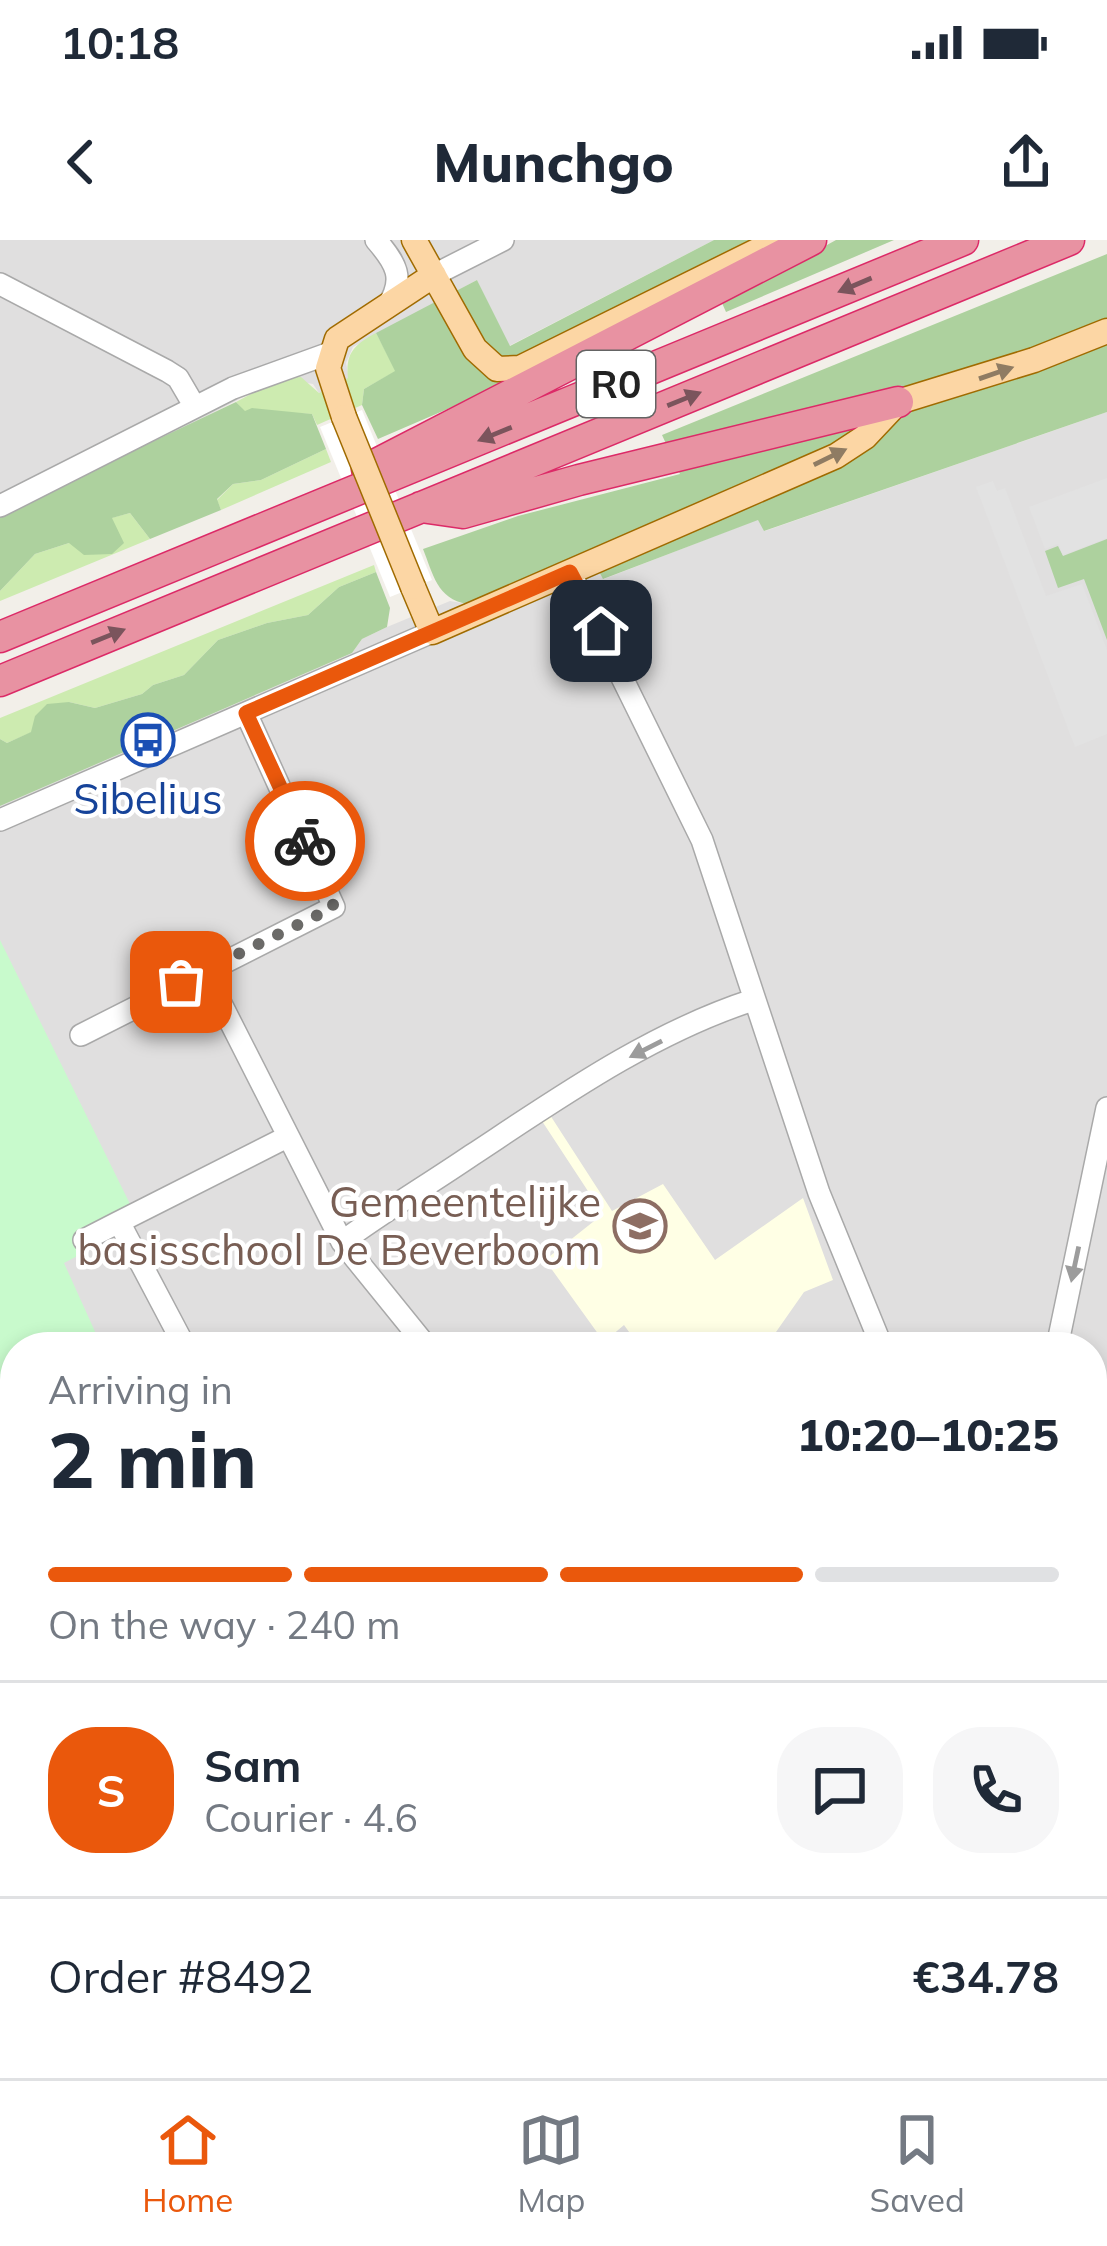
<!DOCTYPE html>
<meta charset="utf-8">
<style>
:root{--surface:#fff;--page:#f6f6f7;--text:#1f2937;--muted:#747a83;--line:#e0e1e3;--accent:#ea580c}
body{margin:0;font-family:Mulish,sans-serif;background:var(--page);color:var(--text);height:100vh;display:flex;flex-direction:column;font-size:45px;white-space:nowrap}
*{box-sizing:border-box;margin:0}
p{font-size:39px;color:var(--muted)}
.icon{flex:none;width:66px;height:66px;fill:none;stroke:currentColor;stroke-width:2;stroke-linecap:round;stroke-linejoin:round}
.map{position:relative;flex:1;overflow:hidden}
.sheet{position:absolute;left:0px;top:1092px;width:1107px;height:747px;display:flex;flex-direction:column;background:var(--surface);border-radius:48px 48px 0 0;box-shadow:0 6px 18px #0003}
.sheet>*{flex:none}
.pin{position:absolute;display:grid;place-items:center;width:102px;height:102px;color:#fff;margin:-51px;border-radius:24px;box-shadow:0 6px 18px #0006}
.courier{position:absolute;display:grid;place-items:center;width:120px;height:120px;margin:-60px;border:9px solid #ea580c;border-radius:50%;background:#fff;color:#222;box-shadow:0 3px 15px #0007}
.head em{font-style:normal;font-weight:800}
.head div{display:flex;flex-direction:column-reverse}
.head{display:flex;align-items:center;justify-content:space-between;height:204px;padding:0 48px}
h1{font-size:78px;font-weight:800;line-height:90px}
.bar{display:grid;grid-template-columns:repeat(4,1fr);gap:18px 12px;align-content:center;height:144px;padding:0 48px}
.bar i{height:15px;border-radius:9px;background:var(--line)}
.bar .selected{background:var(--accent)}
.bar p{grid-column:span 4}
.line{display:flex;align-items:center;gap:30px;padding:0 48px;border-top:3px solid var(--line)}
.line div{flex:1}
.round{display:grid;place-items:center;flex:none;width:126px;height:126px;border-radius:48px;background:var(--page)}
.status{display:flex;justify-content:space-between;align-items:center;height:84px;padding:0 60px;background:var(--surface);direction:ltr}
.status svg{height:33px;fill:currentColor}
header{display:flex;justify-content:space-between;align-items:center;height:156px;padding:0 48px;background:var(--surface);font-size:54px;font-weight:800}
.dock{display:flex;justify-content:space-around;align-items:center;height:168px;border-top:3px solid var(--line);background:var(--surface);font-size:33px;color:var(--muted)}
.dock a{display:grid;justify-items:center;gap:6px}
.dock .selected{color:var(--accent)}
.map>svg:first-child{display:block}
.residential{fill:#e0dfdf}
.education{fill:#ffffe5}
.grass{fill:#cdebb0}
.forest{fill:#add19e}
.park{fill:#c8facc}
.parking{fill:#e2e2e2}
.pier{fill:#fff}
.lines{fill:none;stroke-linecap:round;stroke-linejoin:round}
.minor-casing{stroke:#a9a9a9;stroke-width:24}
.major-casing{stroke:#a06b00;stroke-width:27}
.highway-casing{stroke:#dc2a67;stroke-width:33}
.minor{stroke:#fff;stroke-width:21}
.major{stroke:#fcd6a4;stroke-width:24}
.highway{stroke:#e892a2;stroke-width:30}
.major-bridge-casing{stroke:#a06b00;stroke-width:27;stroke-linecap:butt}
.major-bridge{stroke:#fcd6a4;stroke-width:24}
.oneway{fill:#7b545c}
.oneway2{fill:#8f7c63}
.oneway3{fill:#9c9c9c}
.done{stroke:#6b6a68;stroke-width:12;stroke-dasharray:0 21.6}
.route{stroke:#ea580c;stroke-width:15}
.labels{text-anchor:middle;stroke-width:9;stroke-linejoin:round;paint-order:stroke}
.shield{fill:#fff;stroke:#646464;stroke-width:3}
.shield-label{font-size:39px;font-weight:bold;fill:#222}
.transit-label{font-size:42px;fill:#164399;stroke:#fff}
.education-label{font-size:42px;fill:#785e54;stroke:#fff;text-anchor:end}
</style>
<div class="status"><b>10:18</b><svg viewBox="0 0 49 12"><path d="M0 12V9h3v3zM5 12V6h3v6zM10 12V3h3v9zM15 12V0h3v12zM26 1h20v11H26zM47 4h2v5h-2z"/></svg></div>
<header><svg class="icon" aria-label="back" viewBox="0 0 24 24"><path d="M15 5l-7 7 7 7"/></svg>Munchgo<svg class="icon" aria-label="share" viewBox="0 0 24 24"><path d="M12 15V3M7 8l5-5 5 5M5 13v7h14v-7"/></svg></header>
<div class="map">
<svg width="1107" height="1838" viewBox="0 0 1107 1838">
<rect width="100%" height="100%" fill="#f2efe9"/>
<path class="residential" d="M0,0H714L509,106L477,40L353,107L346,123L349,138L319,153L313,144L280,138L162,199L0,274Z
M1107,172V1664L1092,1669V1107H15V1824H943L945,1838H0V566L352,413L362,399L387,387L450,361L467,364L588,311L604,339L759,279L765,291Z"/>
<path class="education" d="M550,875L612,971L663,944L715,1020L803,958L833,1040L804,1052L769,1102L760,1107H640L624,1085L604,1102L545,1020L603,974L542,881Z
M1107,1697V1838H1027L1024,1824H1092V1703Z"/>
<path class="grass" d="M376,93L396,131L364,149L362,165L317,185L312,174L244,171L236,162L281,138L301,137L319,153L348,138C345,113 355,104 376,93Z
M326,209L331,222L221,270L217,260L233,244L261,240Z
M130,273L150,299L0,361V351L35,314L69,303L111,278Z
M374,325L376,332L339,347L308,375L267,383L218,400L184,435L153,445L142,454L95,468L69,462L32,492L7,503L0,499V478Z
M0,1220L15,1251V1436L0,1423Z"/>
<path class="forest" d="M714,0H761L508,143L378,199L362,165L364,149L395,131L376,93L477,40L510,106Z
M836,0H894L726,72L722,63Z
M1107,14V172L764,291L758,280L603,339L589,312L467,364C437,359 433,334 423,309L518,276L680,234L662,195Z
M236,162L245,171L252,168L312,174L326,209L261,240L233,244L217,259L221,270L150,299L130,273L112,278L124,303L112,314L84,315L69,303L35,314L0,351V274Z
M1107,299V400L1084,339L1058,348L1045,311L1058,306L1063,316Z
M376,332L390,368L387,387L362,399L352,413L0,566V499L7,503L31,492L35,476L47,464L69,462L95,468L142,454L153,445L184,435L218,400L267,383L308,375L339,347Z"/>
<path class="park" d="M0,700L131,966L79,993L87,1011L64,1023L102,1107H15V1234L0,1205Z
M544,1824H649L673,1838H568Z"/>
<path class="parking" d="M1107,238V298L1063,315L1058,304L1045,309L1029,267Z
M993,241L997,251L1005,248L1046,356L1082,344L1107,410V494L1075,507L976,247Z"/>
<path class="pier" d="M362,170L432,340L390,357L320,187Z"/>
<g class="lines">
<g class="minor-casing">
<path id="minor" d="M376,0C396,23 406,39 387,67
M434,35L503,0
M0,44L167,131L178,138L195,167
M0,266L233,148L330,113
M570,332L702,600L819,953L882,1107
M0,580L432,392
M204,730L342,1002L427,1107
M81,795L334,667L246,473
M84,1000L119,982
M342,1002C384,971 428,945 472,915C560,857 651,793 753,760
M185,1107L119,982L287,897
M1057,1107L1107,868
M1092,1332L1107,1348
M0,1449L15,1462
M1092,1684L1107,1678
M0,1689L15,1693
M359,1824L385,1838
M948,1824L950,1838
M1008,1824L1011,1838
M198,1838L217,1824"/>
</g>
<g class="major-casing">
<path id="major" d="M414,0L475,109L497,129L520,128L779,0
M344,177L328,128L337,99L434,35
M413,347L432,392L836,216L865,197L898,162L1034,120L1107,91"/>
</g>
<g class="highway-casing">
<path id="highway" d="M367,229L811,0
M421,267L463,273L579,240L898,162
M0,397L963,0
M0,441L1069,0"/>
</g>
<use href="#minor" class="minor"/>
<use href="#major" class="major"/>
<use href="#highway" class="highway"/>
<g class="major-bridge-casing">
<path id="major-bridge" d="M344,177L413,347"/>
</g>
<use href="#major-bridge" class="major-bridge"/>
</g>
<defs><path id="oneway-solid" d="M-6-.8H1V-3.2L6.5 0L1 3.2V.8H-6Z" transform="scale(3)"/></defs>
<g class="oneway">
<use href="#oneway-solid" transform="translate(855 45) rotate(157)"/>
<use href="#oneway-solid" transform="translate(684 159) rotate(-22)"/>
<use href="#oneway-solid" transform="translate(495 194) rotate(158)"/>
<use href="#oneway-solid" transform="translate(108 396) rotate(-22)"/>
</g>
<g class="oneway2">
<use href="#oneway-solid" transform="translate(996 133) rotate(-19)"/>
<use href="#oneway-solid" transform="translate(830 217) rotate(-26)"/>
</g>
<g class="oneway3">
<use href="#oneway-solid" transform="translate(646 809) rotate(153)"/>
<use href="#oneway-solid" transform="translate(1075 1024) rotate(102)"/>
</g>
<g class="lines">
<path class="done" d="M181,742L334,667L305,601"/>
<path class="route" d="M305,601L246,473L570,332L601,391"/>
</g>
<defs>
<g id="bus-ring" transform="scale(2.7)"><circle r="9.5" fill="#fff" stroke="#1a4fb4" stroke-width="1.5"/><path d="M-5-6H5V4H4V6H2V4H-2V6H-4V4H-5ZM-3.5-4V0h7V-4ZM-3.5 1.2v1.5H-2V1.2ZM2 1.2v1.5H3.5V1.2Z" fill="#1a4fb4"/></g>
<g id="school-ring" transform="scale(2.7)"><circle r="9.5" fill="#fff" stroke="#8d6e63" stroke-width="1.5"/><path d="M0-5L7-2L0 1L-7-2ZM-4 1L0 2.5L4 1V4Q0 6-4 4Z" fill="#8d6e63"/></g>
</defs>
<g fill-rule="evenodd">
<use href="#bus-ring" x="148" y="500"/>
<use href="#school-ring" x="640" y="986"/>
</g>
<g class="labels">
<rect class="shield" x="577" y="111" width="78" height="66" rx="9"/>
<g class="shield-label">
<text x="616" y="158">R0</text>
</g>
<g class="transit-label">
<text x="148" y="574">Sibelius</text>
</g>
<g class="education-label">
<text x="601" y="977">Gemeentelijke<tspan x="601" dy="48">basisschool De Beverboom</tspan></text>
</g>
</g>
</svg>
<div class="pin" style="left:181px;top:742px;background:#ea580c"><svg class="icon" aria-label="bag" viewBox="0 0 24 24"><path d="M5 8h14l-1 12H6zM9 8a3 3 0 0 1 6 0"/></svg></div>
<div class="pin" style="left:601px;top:391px;background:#1f2937"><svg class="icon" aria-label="home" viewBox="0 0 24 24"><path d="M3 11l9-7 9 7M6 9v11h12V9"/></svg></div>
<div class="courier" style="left:305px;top:601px"><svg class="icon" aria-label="bike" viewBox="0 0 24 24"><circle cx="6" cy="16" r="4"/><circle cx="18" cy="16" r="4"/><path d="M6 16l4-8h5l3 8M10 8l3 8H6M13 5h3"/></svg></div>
<section class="sheet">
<div class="head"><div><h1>2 min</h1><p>Arriving in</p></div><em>10:20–10:25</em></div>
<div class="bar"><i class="selected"></i><i class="selected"></i><i class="selected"></i><i></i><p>On the way · 240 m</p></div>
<div class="line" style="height:216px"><b class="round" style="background:var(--accent);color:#fff">S</b><div><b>Sam</b><p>Courier · 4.6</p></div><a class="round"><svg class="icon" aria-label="chat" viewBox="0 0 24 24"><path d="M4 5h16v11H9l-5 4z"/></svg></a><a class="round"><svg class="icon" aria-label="phone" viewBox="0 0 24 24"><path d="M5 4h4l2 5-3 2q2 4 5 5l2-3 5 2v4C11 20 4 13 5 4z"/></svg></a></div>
<div class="line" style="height:156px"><div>Order #8492</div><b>€34.78</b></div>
</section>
</div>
<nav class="dock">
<a class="selected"><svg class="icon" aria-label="home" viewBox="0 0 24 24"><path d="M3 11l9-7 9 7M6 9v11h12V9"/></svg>Home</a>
<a><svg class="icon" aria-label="map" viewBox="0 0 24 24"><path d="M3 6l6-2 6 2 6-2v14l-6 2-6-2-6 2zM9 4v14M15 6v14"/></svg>Map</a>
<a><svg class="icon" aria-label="saved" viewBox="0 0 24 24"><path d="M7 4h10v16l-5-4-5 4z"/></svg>Saved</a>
</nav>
